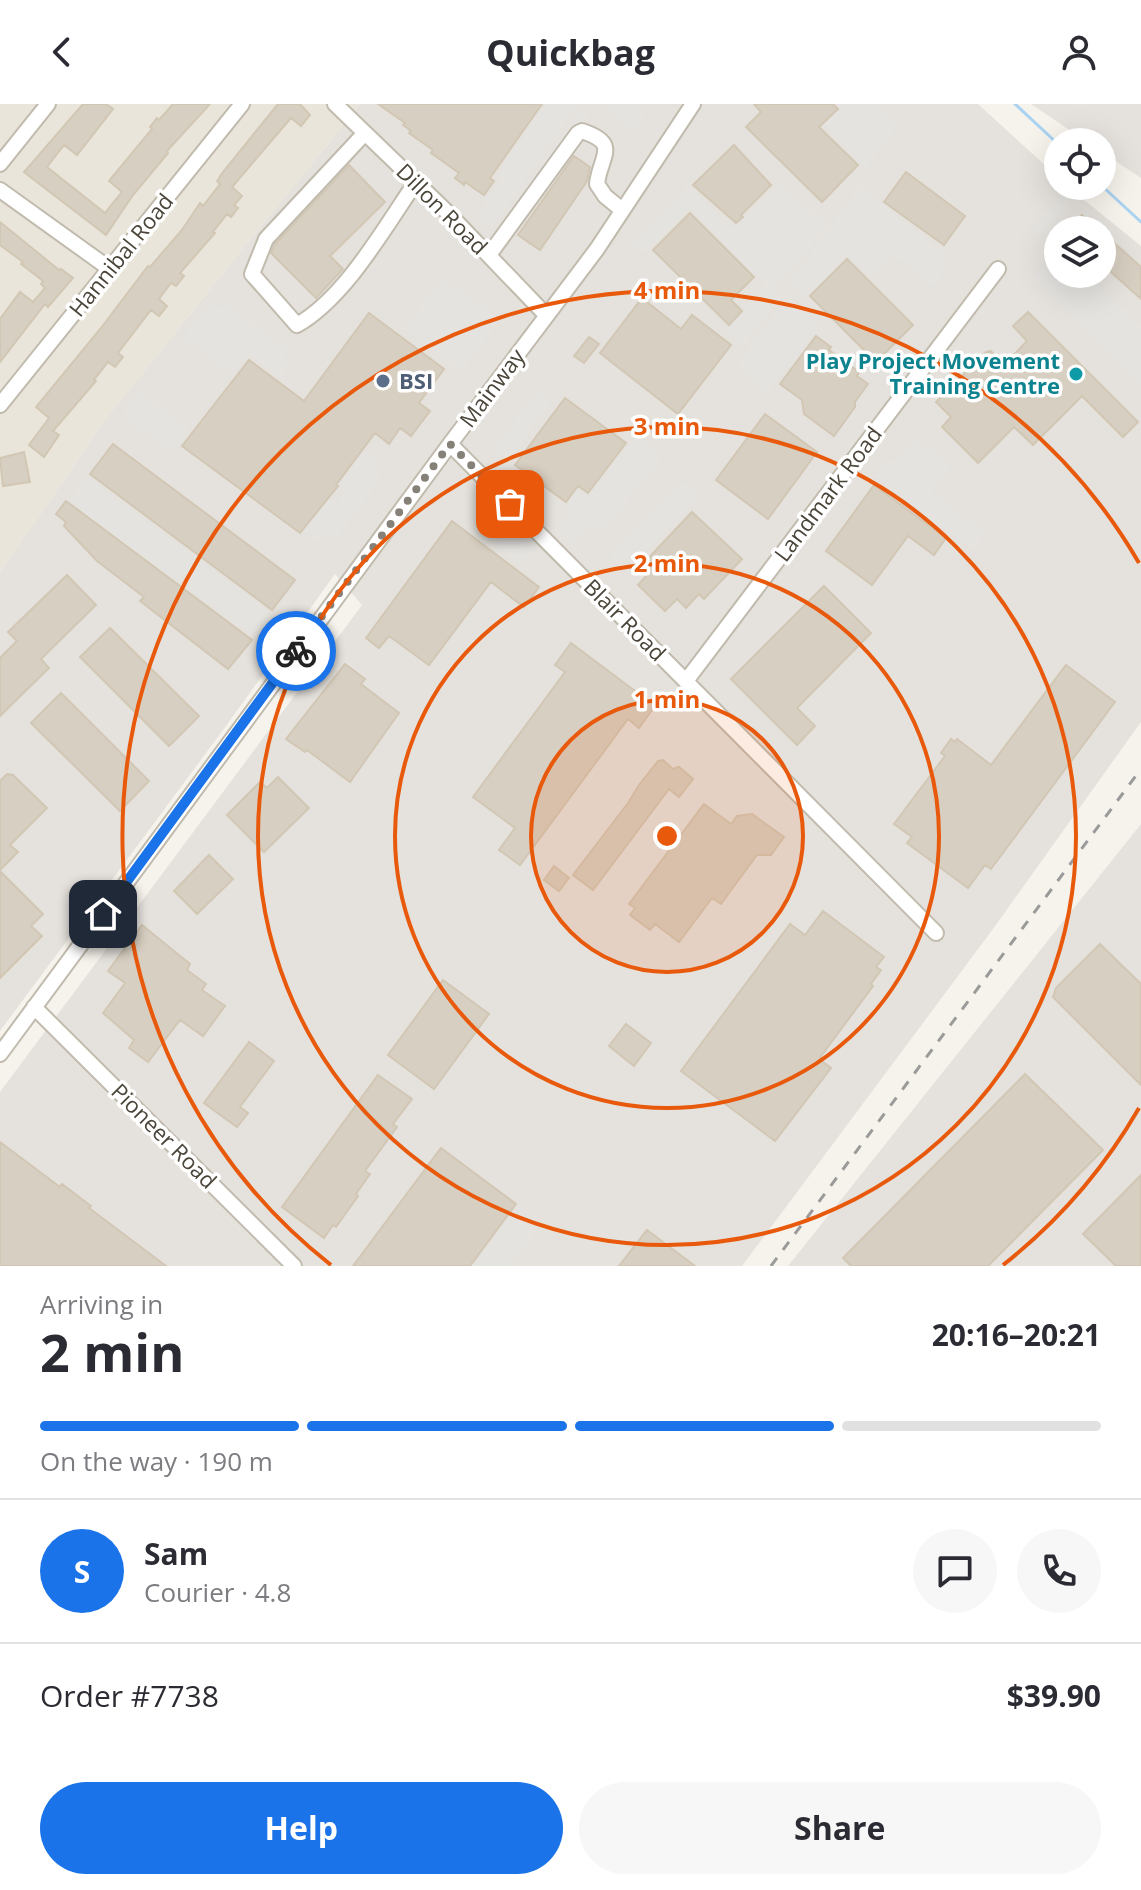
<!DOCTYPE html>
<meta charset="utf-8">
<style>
:root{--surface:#fff;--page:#f7f7f7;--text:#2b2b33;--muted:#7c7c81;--line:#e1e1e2;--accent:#1a73e8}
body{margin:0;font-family:"Open Sans",sans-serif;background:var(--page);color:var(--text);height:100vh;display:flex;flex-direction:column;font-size:30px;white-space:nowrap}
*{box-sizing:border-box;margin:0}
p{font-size:26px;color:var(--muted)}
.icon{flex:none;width:44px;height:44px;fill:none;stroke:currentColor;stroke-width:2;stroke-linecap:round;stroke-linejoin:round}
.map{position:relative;height:1162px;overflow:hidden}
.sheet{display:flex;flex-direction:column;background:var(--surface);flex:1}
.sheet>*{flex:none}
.controls{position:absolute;left:1044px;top:24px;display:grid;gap:16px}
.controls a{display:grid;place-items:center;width:72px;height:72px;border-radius:50%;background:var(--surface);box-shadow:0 8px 32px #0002;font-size:40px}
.pin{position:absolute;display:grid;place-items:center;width:68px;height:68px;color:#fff;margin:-34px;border-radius:16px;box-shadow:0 4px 12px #0006}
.courier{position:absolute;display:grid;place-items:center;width:80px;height:80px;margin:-40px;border:6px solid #1a73e8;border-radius:50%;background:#fff;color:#222;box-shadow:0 2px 10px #0007}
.headline em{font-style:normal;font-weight:700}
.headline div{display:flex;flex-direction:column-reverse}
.headline{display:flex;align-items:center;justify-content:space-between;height:136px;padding:0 40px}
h1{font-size:52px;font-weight:700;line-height:60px}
.bar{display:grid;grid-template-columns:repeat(4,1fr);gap:12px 8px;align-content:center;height:96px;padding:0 40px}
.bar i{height:10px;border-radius:6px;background:var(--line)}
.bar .current{background:var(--accent)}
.bar p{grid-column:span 4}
.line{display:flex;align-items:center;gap:20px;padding:0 40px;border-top:2px solid var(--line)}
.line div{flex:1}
.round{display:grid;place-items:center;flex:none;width:84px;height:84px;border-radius:42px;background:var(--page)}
.action{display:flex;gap:16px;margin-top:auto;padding:16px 40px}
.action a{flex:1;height:92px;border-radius:48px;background:var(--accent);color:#fff;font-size:32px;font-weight:700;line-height:92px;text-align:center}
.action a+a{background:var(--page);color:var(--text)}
header{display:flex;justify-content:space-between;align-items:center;height:104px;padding:0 40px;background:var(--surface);font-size:36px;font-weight:700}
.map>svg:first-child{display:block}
.residential{fill:#e9e5da}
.industrial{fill:#e5e2dd;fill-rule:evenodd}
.parking{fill:#e5e3e0}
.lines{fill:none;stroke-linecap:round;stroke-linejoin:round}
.stream{stroke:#aad2f1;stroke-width:3}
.building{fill:#d7cfc1;stroke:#d2c7b4;stroke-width:2}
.minor-casing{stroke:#c1bbae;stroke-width:18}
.minor{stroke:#fff;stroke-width:14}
.rail{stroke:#9a9a9a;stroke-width:3;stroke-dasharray:10 10;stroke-linecap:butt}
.done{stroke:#868178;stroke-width:8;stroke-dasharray:0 14.4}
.route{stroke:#1a73e8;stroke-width:10}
.ring{fill:none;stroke:#e8590c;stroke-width:4}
.culture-dot{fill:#0f9aa8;stroke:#fff;stroke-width:3}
.service-dot{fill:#5c6f8a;stroke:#fff;stroke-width:3}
.labels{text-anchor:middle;stroke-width:7;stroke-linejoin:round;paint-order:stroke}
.street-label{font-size:22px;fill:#4a4439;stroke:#fff}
.culture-label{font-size:22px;font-weight:bold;fill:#0d838f;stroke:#fff;text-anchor:end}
.service-label{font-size:22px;font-weight:bold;fill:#4e5e75;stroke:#fff;text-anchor:start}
.centre{fill:#e8590c;stroke:#fff;stroke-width:4}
.ring-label{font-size:24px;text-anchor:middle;font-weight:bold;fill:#e8590c;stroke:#fff;stroke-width:7;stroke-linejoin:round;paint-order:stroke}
</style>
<header><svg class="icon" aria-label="back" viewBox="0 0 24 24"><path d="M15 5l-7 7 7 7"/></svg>Quickbag<svg class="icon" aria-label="person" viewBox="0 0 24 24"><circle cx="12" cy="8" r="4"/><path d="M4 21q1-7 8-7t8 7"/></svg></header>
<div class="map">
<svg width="1141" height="1162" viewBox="0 0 1141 1162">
<rect width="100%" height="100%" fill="#f6f3ec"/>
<path class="residential" d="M0,0H360L108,312L0,469Z"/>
<path class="industrial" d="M360,0H978L1058,73V82H1067L1141,142V618L993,825L742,1162H0V988L362,501L335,470L226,622L0,927V469L108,312ZM1058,126H1102V170H1058Z
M1031,0H1141V74L1102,48V38H1087Z
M1141,720V1162H788Z"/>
<path class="parking" d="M546,0L576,2L492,124L476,113L502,75L497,71Z
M601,0H641L643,14L630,29Z
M836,0H878L899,19L865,65L825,19L839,4Z
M581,4L589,9L506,127L499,122Z
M781,79L827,122L774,186L781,193L743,242L727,225L767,183L691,104L645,149L633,137L688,81L733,125Z
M861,82L945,151L940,158L947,163L934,183L891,149L871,173L846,151L807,192L790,177Z
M1065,86L1073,92L1041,132L1033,126Z
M1058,144V170H1087L1141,222V285L1034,174Z
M440,177L449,183L451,180L500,215L462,267L405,225Z
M788,192L818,224L768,288L738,258Z
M209,199L219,206L224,200L288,246L283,253L290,259L280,273L248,250L233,270L183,234Z
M139,288L190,325L174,348L122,312Z
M537,288L551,299L507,355L493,345Z
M636,332L662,353L603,428L593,419L585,423L572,439L555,426L571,405L565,399L576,385L587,393Z
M914,334L951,362L931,389L985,429L973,446L873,372L887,354L895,359Z
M364,347L379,358L373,366L382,374L336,434L328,428L319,438L304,427L329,394L337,399L347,386L339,380Z
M87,373L269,508L252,531L69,397Z
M684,378L700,394L636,455L640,462L631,471L610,452Z
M509,425L534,444L522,460L497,441Z
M518,1101L542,1118L510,1162H473Z"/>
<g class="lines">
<path class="stream" d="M1015,0L1058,40
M1102,82L1141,118"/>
</g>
<path class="building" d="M83,0H106L113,5L77,51L64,41L47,63L105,109L122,88L109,77L152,25L150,23L157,14L159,16L173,0H210L167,47L168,49L133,91L106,131L24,68Z
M278,0H300L310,11L301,22L291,14L232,83L242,92L234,101L238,104L231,113L227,110L213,128L215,129L180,169L184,172L176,182L171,179L159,195L167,202L159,212L151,206L118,249L123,253L115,263L108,258L94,276L96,277L53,327L59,331L44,353L29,341L49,314L36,303L101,224L148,162L150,163L182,126L200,99L203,102L220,80L217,77L223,68Z
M378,0H542L490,74L494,77L484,91L465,78L464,81L455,74L459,69L431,49L433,46L409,29L411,27L403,21L405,19Z
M754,0H833L838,5L819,23L858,61L822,98L746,23L761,8Z
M734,41L771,81L741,111L743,113L736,119L693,81Z
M574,52L590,63L587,77L540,146L518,131Z
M349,61L385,98L330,152L343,165L316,194L271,149L275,140Z
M906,68L965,112L944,141L884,98Z
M690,109L754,173L731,196L742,207L729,221L653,146Z
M1082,111L1100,126H1069Z
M0,118L59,166L61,165L73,174L48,203L45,200L0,258V215L20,188L33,198L45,184L41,180L43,177L21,160L23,158L0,141Z
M1102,128L1141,163V195L1102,160Z
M847,155L913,221L876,258L810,192Z
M642,194L681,225L692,211L731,241L678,310L600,249Z
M1028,208L1138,318L1123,333L1082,292L1033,341L1014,323L978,359L942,323L951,313L936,298L986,248L991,247L1004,261L1027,237L1013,222Z
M369,209L444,265L419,299L430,307L411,332L400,324L389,340L375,329L336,381L338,382L300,429L182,342L249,256L304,297Z
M816,232L831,243L829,246L859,268L857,272L868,280L855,298V303L834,332L804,310L802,296L780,280Z
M589,233L599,240L584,259L574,252Z
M565,294L626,339L588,389L578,382L566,398L515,361Z
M765,310L817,348L768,415L716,376Z
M113,340L295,476L272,506L90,370Z
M24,348L30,378L3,382L0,354Z
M874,381L946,434L934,451L908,432L872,481L826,447Z
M66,397L252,536L228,565L140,497L144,493L97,457L64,422L66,418L56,410Z
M692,408L742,455L704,495L699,490L686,504L677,495L665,507L638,481L649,469L641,462Z
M452,417L539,483L524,503L491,478L429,561L389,532L379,544L366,534Z
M67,471L96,501L41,555L49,564L0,612V554L17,537L8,528Z
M824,482L871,529L797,604L815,622L797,641L731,575Z
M110,524L199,612L169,642L80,553Z
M571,539L655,602L639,624L628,615L520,761L499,746L515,724L473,693L565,568L555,561Z
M345,560L365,575L361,580L399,609L350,678L307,646L305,648L286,635Z
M1066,561L1115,598L991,765L985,761L968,784L907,739L912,733L894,720L945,652L941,649L951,635L955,638L957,635L991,661Z
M61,589L149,677L120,707L31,619Z
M663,656L673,665L679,663L693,675L679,693L669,685L593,786L573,771L628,699L639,681L658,657Z
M7,670L13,671L47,704L10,741L18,748L0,766V677Z
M278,673L309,704L264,748L227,711L260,678L267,684Z
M704,700L731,720L737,712L752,710L784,733L771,751H757L721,800L712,794L679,838L655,820L650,826L630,811L635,804L629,800Z
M209,751L233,775L197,810L174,787Z
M554,762L569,774L559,787L544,776Z
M0,767L43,810L31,822L42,832L0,874Z
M823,807L884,853L876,863L881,866L871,880L873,882L819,955L831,964L775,1037L681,967L790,820L805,831Z
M142,821L190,860L187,866L206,880L202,886L225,902L203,932L180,916L148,958L129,944L134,936L103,909L125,879L108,867Z
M1100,840L1141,880V981L1053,893L1056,884Z
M443,876L489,910L434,985L388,951Z
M626,920L651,939L634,962L609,942Z
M249,938L274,957L240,1003L248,1009L237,1023L204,999Z
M1025,970L1103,1046L988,1162H851L843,1154Z
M378,971L412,995L393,1020L397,1023L365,1067L370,1070L356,1090L358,1092L336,1123L333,1121L324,1134L282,1103Z
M0,1038L60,1083L62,1080L91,1102L89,1104L166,1162H0Z
M441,1044L516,1100L470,1162H353Z
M1141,1071V1162H1116L1083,1130Z
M647,1126L695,1162H619Z"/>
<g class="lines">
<g class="minor-casing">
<path id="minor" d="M335,0L447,108L546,211
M364,30L266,135L252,170L297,221C346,193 384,124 416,78
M0,60L48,0
M0,86L110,165
M489,151L578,29L582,27C621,40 600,52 597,80L605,92L622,106
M0,301L242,0
M450,340L936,829
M686,577L998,165
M34,903L294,1162
M0,950L450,340L597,145L693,0"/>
</g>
<use href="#minor" class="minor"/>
<path class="rail" d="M771,1162L1141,665"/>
</g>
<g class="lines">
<path class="done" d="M296,547L450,340L510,400"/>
<path class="route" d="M103,810L296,547"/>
</g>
<circle cx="667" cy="732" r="136" fill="#e8590c" fill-opacity=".12"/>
<g class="ring">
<circle cx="667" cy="732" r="136"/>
<circle cx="667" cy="732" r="272"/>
<circle cx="667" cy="732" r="409"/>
<path d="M1139 1004A545 545 0 0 1 1003 1161M331 1161A545 545 0 1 1 1139 459"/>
</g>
<circle class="culture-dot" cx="1076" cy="270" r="8"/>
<circle class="service-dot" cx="383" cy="277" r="8"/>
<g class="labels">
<g class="street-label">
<text transform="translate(442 105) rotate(45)" y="8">Dillon Road</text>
<text transform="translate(121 151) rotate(-51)" y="8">Hannibal Road</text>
<text transform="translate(492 284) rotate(-53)" y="8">Mainway</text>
<text transform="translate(828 390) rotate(-53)" y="8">Landmark Road</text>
<text transform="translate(625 516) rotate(45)" y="8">Blair Road</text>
<text transform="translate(164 1032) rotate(45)" y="8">Pioneer Road</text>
</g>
<g class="culture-label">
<text x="1060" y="265">Play Project Movement<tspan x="1060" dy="25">Training Centre</tspan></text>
</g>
<g class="service-label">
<text x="399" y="285">BSI</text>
</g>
</g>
<circle cx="667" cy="732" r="12" class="centre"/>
<g class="ring-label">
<text x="667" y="195">4 min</text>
<text x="667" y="331">3 min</text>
<text x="667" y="468">2 min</text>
<text x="667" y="604">1 min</text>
</g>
</svg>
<div class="controls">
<a><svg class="icon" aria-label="locate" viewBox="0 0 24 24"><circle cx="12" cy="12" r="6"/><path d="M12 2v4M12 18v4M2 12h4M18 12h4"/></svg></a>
<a><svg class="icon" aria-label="layers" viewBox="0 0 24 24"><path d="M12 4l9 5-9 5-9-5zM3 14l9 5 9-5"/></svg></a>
</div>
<div class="pin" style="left:510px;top:400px;background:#ea580c"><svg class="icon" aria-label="bag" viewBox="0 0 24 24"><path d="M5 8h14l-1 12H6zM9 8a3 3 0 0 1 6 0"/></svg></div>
<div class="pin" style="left:103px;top:810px;background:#1f2937"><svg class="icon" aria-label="home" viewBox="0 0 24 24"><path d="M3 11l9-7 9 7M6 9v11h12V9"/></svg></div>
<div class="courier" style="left:296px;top:547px"><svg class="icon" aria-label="bike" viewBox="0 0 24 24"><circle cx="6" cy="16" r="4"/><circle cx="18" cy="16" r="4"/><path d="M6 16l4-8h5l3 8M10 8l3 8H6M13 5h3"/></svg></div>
</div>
<section class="sheet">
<div class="headline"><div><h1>2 min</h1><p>Arriving in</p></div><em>20:16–20:21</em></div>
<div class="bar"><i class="current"></i><i class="current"></i><i class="current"></i><i></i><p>On the way · 190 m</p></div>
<div class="line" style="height:144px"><b class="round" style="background:var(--accent);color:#fff">S</b><div><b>Sam</b><p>Courier · 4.8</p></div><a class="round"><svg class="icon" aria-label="chat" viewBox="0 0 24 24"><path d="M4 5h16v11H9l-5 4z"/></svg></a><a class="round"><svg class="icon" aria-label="phone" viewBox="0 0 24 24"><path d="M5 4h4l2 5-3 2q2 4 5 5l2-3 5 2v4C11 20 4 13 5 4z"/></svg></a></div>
<div class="line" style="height:104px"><div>Order #7738</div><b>$39.90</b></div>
<div class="action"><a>Help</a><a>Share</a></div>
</section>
